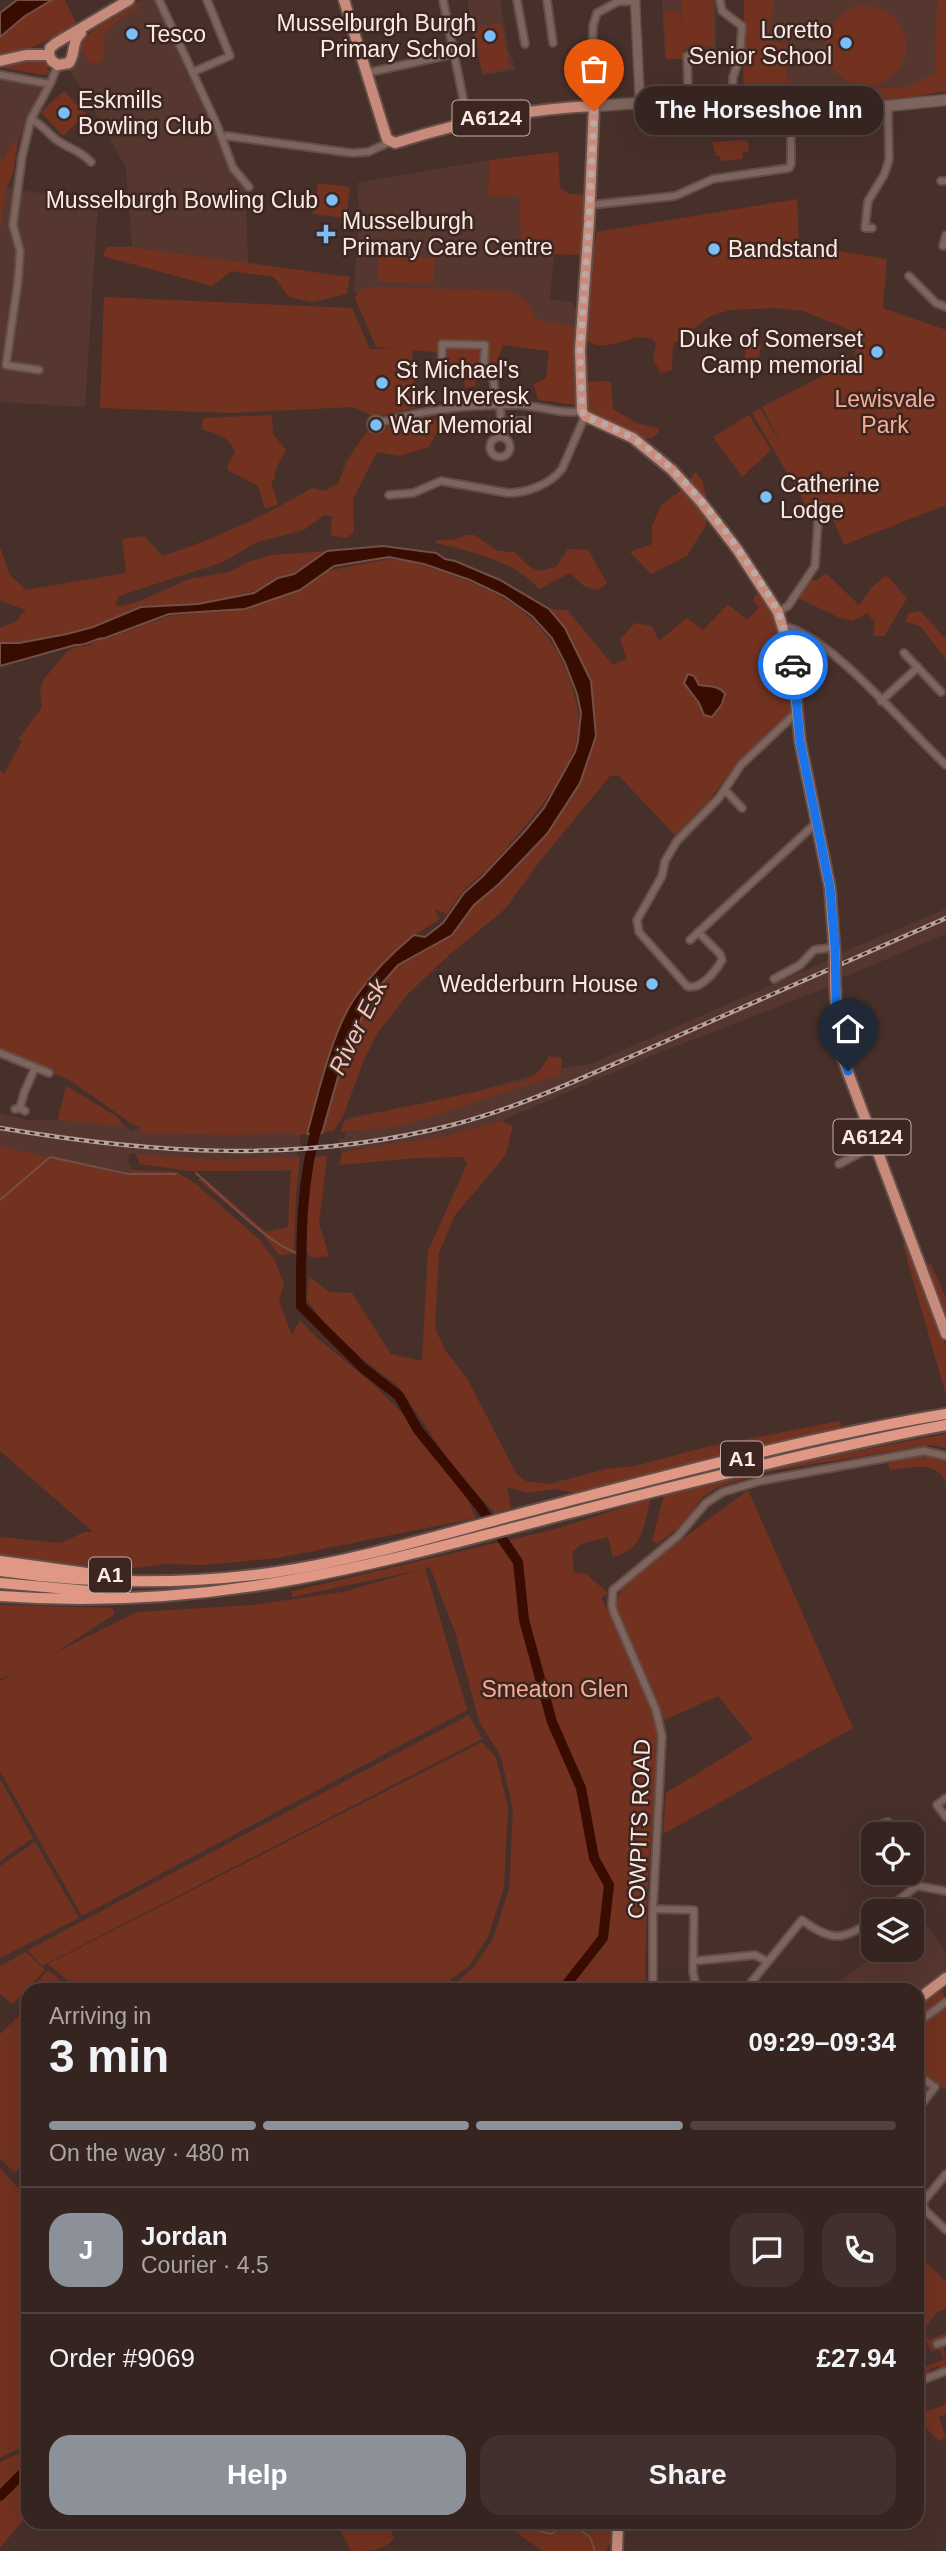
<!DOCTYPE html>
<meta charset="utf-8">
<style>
:root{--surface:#362420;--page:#41302d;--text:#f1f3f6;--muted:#aaa4a5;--line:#50413e;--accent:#8c9099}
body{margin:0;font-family:Helvetica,sans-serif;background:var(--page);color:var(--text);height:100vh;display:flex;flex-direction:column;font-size:26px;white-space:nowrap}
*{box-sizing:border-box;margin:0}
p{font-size:23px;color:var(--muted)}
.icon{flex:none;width:38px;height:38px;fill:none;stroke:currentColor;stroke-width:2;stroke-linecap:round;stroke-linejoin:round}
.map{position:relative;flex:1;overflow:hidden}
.sheet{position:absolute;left:21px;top:1983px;width:903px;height:546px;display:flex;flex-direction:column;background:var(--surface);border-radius:21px;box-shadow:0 7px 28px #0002,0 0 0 2px var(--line)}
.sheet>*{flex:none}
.controls{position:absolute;left:861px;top:1822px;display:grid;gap:14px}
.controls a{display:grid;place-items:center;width:63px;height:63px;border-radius:14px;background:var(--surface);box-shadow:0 7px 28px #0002,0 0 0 2px var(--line);font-size:35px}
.pin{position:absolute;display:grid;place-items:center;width:60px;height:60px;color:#fff;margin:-72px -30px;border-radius:50% 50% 50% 0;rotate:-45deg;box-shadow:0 0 7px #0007}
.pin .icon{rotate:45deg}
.courier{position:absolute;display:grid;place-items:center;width:70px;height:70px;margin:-35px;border:5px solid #1a73e8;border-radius:50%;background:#fff;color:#222;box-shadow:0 2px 9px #0007}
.bubble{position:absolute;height:49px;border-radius:21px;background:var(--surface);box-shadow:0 7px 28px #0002,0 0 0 2px var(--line);font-size:23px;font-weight:700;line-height:49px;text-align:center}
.headline em{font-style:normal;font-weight:700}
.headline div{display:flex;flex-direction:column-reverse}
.headline{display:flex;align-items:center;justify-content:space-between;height:119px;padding:0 28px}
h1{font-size:46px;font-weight:700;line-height:52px}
.bar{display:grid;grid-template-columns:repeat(4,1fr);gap:10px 7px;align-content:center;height:84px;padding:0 28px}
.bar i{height:9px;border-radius:5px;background:var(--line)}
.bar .selected{background:var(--accent)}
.bar p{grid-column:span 4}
.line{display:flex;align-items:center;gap:18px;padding:0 28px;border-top:2px solid var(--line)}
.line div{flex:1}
.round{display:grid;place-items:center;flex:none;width:74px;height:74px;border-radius:21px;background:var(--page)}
.primary-button{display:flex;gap:14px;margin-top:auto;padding:14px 28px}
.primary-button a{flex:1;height:80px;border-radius:21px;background:var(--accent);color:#fff;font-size:28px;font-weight:700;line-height:80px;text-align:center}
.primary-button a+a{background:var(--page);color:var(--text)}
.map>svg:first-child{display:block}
.built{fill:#56372f}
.green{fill:#733220}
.water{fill:#390c02;stroke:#734f46;stroke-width:2}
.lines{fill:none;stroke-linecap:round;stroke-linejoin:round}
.stream{stroke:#734f46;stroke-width:2}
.river{stroke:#390c02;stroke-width:10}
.minor-casing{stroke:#624f49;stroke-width:10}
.tertiary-casing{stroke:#624f49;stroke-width:11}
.secondary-casing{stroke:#624f49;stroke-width:13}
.primary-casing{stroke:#624f49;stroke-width:14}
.trunk-casing{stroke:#624f49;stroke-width:14}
.minor{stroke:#7f645d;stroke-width:6}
.tertiary{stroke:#7f645d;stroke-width:8}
.secondary{stroke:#7f645d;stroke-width:10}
.primary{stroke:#c88b7b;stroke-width:10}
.trunk{stroke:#e09885;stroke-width:10}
.rail-casing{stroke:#b5a29c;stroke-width:4.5}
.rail{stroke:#3d2620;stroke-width:2;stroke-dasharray:5;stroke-linecap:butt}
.primary-bridge-casing{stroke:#624f49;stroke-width:14;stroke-linecap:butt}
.primary-bridge{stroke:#c88b7b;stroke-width:10}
.done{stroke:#bca9a4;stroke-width:7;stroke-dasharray:0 12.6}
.route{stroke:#1a73e8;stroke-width:9}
.poi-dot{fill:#7bbef8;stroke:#3d2620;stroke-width:2.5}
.labels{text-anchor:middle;stroke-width:5;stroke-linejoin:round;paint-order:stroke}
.shield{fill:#3d2620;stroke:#c1afaa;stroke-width:2}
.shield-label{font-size:21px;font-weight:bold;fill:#faeae5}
.poi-label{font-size:23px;fill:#faeae5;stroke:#3d2620;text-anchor:start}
.park-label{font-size:23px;fill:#f5ac98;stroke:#3d2620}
.street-label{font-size:23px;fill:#faeae5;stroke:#3d2620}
.water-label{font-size:24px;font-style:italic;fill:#f6c4b6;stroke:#3d2620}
</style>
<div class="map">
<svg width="946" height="2551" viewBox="0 0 946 2551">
<rect width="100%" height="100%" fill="#48302a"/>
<path class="built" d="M141,0H154L228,161L245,174L248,263L132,247L126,168L87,97L70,71L81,41L97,26Z
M467,0H500L508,49L516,70L482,75Z
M662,0H716V54L665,57Z
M747,0H946V86L747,109Z
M0,78L45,87L18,140L13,142L0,163Z
M489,160L488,194L519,196L521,245L531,254H554L550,299L571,302L576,308L574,328L535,326L488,297L354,292L359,209L357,183Z
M0,187L98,202L85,407L0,402Z
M946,909V934L839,979V954Z
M829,960L831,986L651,1056L501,1121L446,1136L391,1146L340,1151L339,1139H344L346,1131L340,1132L348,1118L460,1096L555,1069L591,1064Z
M0,1113L26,1120H59L110,1123L125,1126L133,1131L141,1126L299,1132L301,1146L296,1147L297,1155L300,1157L299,1171H190L140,1164L136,1154L130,1153L128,1161L132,1170L129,1176L0,1146Z
M922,1919L946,1952V1971L917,1993V1990H838L834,1986L882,1950H912V1927Z"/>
<path class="green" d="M52,0H65L77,25L33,47L0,54V37L25,16Z
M681,0H713L714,46L684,47L683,59H666L664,12H678L682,25Z
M744,0H774L768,41L788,44L786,76L796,89L905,88L935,73L937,0H946V91L911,97L743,113Z
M141,3L143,4C132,12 106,25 104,39C102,48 105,54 102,61L96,64L86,61L88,58L80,49C84,30 125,12 141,3Z
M826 46a40 40 0 1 1 80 0a40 40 0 1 1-80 0Z
M501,23L510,68L483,73L474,29Z
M32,59L45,62L50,73L43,75L0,67V64Z
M64,91L86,114L63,136L41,112Z
M18,140L13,174L6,188L0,231V158L3,159L13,142Z
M742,140L748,141L749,151L742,153L743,159L721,161L720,156H716L712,142Z
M558,152L560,188L570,194L587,195L584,255L531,254L521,245L519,196L488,195L489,160Z
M318,183L350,187L346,218L313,214Z
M797,199L799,244L887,259L883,308L946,330V505L844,545L826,502L816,505H806L752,413L760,408L783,447L762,407L857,358L858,354L853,355L861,344L855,332L803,311L774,308L730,310L710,316L673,344L672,370L661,373L653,360L656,343L652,339C647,338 640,336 634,338C621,341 601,351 588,341L590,268L597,232Z
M107,247H132L350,277L347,294L312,302L289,297L274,277L231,271L212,286L103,256Z
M379,255L435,258L433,284L378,282Z
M382,287L510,291L527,302L537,320L577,327V405L538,400L534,384L546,378L549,351L503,345L495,367L477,373L475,386L465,388L463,372L435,352L412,350L415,408L381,416L371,415L353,407L231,413L100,408L104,297L352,308L370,349H391L376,347L355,298L360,289Z
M747,343L761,345L756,374L742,371Z
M611,381L613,409L639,424L659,428V432L652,438L642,439C625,424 605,423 587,412L584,382Z
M426,413L441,424L429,447L399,456L377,452L353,499L354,532L347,538L331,535L332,516L324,515L304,530L257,542L223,562L119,596L115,604L119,606L135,603L189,579L229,572L251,561L273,555L327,551C285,580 250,597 199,604C180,606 159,603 140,608C125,611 110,620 95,626C71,635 25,645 0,643V628L15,622L26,610L3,602L0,598V547L9,574L26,590L126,573L122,539L144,536L163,556C215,539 265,516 312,488L326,491L339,482L346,462L368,430L382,429L399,419Z
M272,415L273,434L286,450L276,468L274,480L271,482L278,505L265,509L258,486L228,470V465L235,451C228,436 218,434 203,430L202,426L204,418Z
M749,415L771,450L742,477L713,437Z
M696,472L702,481L706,496V525L687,556L651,574L630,552L652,544V526L661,505L678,493Z
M467,535H474L498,551L514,552L530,567L539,571L556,567L568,549L588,550L607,583L598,590L584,586L570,573L539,589C515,561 470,551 435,543L437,540H452Z
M389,559C410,560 431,568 451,575C510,596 551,622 571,684C579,706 582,729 573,751C555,796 524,827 493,863C484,874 471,881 462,892C457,898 452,907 447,914L434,909L440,919C407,939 378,963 356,995C331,1032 319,1092 307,1134L295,1135L290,1132L239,1135L141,1133L140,1126L132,1124L71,1081L0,1050V771L4,774L22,741L18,740L42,707L40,690L44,679L68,651L75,647L89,646L99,639H106L169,616L232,611L310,574Z
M826,573L859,605L871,588L886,575L907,598L884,636H873L875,622L867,613L853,621L840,618L798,598L810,581L817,580Z
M756,593L775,614L789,666L791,712L735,766L692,823L676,836L619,776H610L540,861L505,909L448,956L407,995L376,1035L362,1065L344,1114L334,1131L322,1133L340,1070L360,1021L376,990L398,965L452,935L474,905L499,884L547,834L580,783L596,736L591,681L565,628L549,609L567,610L613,665L627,659L620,639L635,623L652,626L659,641L687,618L703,630L728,604L747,620L759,607L753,600Z
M920,611L946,639V659L920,626L906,622L908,613Z
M549,1056L562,1058L561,1075C508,1089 458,1111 405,1124C385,1129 362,1129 340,1132L345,1120L526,1081L540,1070Z
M66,1086L116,1116L125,1126L58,1120Z
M501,1121L513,1126L505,1156L455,1215L439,1253L435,1328L445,1350L468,1380L516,1473L526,1481L549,1484L606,1469L635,1466L702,1448L840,1421L841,1428L577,1493L554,1489L528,1493L507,1487L511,1508L495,1513L458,1474L399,1387L364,1360L325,1324L307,1300L309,1276L329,1292L352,1293L391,1354L422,1361L428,1251L467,1164L463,1157L416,1158L339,1165L342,1152L446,1136Z
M0,1146L129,1176L132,1170L177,1172L196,1184L260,1240L275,1261L284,1284L279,1301L292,1335L300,1320L316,1337L375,1386L404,1415L468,1500L476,1518L278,1558L205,1565L166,1564L126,1569L20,1559L0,1554V1537L60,1543L85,1532H93L0,1451Z
M136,1154L216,1160L300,1157L296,1194L294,1254L279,1255L261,1232L197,1179H205L266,1232L288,1227L291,1170L190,1171L140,1164Z
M327,1156L319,1223L329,1256L312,1258L307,1253V1205L314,1157Z
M908,1244L946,1347V1395L903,1245Z
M931,1264L946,1298V1316L926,1266Z
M946,1434V1448L931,1445L772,1471L718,1487L702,1498L680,1527L657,1544L652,1541L664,1495L809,1460Z
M934,1456L946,1462V1483C937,1459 910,1468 890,1470L888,1463L918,1457Z
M748,1490L853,1728L663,1834L666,1793L753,1739L718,1696L664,1720L617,1613V1601L621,1590L653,1561Z
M651,1498C643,1525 644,1550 613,1557L608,1537L581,1544L572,1552L574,1573L586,1574L608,1593L601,1598L612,1616L655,1718L658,1745L648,1879L645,1971L647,1990H448L473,1968L493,1939L509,1889L513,1809L501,1757L479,1721L456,1635L430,1567L425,1568L467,1710L82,1916L0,1771V1681L16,1673L0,1679V1605L112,1608L115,1614L53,1654L137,1612L253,1605L343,1592L420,1570L292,1597V1591L556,1529Z
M469,1715L482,1739L42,1966L28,1950Z
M482,1742L496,1758L508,1808L504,1887L488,1937L469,1966L437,1990H79L48,1964Z
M0,1779L33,1838L0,1861Z
M35,1842L79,1918L0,1958V1866Z
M26,1952L45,1970L13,2004L0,1994V1966Z
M48,1970L72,1990H30Z
M938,1991L943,1992L945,1999L917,2019V2007Z
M946,2006V2090L934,2080L917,2070V2027Z
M23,2012L28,2016V2160L14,2173L0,2158V2034Z
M0,2168L28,2199V2444L0,2458Z
M917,2253L946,2282V2309L937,2312L924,2330L928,2340L946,2333V2337L931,2343L933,2347H944L946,2368L941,2370L938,2366L929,2370L930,2373L928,2375L923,2373L919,2375L917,2366L923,2364L925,2367L944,2359L939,2349L931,2352L927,2342L917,2346Z
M946,2400V2414L939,2417L946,2438L939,2441L917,2419V2409L922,2407L928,2411L943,2406Z
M28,2449V2514L0,2548V2462Z
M336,2522H387L394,2538C387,2551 366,2551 351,2551Z
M511,2522H613L611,2542L605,2551H543L514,2531Z"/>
<path class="water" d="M17,0H52L25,16L0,37V13Z
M383,546L436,553L445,559L455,561L500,580L549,609L565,628L591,681L596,736L580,783L547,834L499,884L474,905L452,935L398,965L376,990L360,1021L340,1070L322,1133L307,1134C318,1094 333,1027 357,995C373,972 392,953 414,935L425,937L443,923L464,893L482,877L525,831L544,808L575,752L578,741L581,713L577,694L565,663L552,638L532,616L504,596L470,580L424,564L389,557L334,566L300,590L245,609L169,614L105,638C94,638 88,646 75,645L0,666V643H19L67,634L93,627L141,607L198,604L254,593L278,578L294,574L327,551Z
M688,674L694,676L699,685C709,687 719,685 725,694L722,704L712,717L704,715L699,703L684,683Z"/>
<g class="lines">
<path class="stream" d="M196,1173C220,1194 273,1249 301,1254
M0,1200L50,1157L128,1174H176
M564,1986L572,1990
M526,2522L536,2530L551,2534L557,2530L577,2528L590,2537L595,2551"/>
<path class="river" d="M319,1120C300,1180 301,1243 301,1306L363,1368L399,1396L418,1430L479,1505L518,1562L524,1620L552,1722L581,1788L594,1858L609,1885L603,1938L562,1990
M0,2496L23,2473L28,2470"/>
<g class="minor-casing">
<path id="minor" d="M159,0L217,125L233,168L249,187
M443,0L468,122
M517,0L525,44
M547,0L553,43
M720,0L722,11L742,26L740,56L733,77L731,122
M687,56L689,119
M592,67L593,26L597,13L617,2L635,1
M193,72L230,56L207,0
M366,73L453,54
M0,75L50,84L58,65
M31,119C41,124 45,130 53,137C65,148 78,148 91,162
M227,136L352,153L368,152L390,142
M941,181H946
M590,205L675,196L713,179L789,168L791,164V116
M872,228H865L868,201L884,175L889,160L888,106
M943,246L946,235
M909,276L936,303L946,307
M39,370L6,365L18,281L20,251L13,225L22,157L31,119L50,84
M442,370V344L485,345L484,362L493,377L496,400L500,406L502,436
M371 424a5 5 0 1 1 10 0a5 5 0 1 1-10 0Z
M381,422C428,409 468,405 516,405C538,405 561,415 582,411
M502,432L508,430L510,421H524
M490 447a10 10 0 1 1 20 0a10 10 0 1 1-20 0Z
M389,495L413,493L441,481L508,493C528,493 550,484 562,469L585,416
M778,612L788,606L815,566L819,506
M783,627C822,627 914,736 946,765
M904,653L941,692
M881,701L918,667
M725,790L742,808
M698,932L720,954L722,960C716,971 700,991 687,986L639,932L637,920L662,876L665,861L677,841L719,798L741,765L797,712
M690,940L816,823
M774,979L800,965L814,950L835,947
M0,1053L49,1073
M20,1108L24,1093L35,1068
M15,1109L20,1108L25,1111
M839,1164L875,1145
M946,1798L937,1805L946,1817
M868,1829L888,1822L893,1834
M911,1872L917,1886
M653,1909L694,1910L693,1972L697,1990
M884,1911L917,1886L946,1891
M694,1961L755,1955L768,1962
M653,1990V1909L662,1736L656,1710L614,1613L612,1605L613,1590L678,1536L706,1503L723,1492L760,1481L924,1451L946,1456
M745,1990L802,1920C831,1942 845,1941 873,1919
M917,2023L946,2002
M917,2075L935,2087L917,2110
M946,2174L923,2202L925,2210L946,2230
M937,2344L946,2341
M925,2379L946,2371"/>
</g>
<g class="tertiary-casing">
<path id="tertiary" d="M635,0L640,103"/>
</g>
<g class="secondary-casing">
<path id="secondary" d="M594,106L640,103L689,119L731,122L946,100"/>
</g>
<g class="primary-casing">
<path id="primary" d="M344,0L387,139L395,143C460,122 525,109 594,106L589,222L580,350L582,411L585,416L633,438L672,470L701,502L737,549L778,612L792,660L800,741L830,888L835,956
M49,55L50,48L56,43L129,0
M49,55L52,61L58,65L69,63C76,53 71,42 81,33
M0,61L26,55H49
M835,983L838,1046L946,1334
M917,2000L946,1978
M617,2551L618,2522"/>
</g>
<g class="trunk-casing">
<path id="trunk" d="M0,1561L94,1574
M0,1571C90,1584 179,1585 270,1573C360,1560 449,1532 538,1509C673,1474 809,1437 946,1414
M0,1583L101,1592
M0,1596C96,1603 196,1597 291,1580C386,1563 480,1536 574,1512C697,1480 821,1449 946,1425"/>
</g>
<use href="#minor" class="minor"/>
<use href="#tertiary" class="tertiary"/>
<use href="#secondary" class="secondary"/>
<use href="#primary" class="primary"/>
<use href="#trunk" class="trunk"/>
<g class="rail-casing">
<path id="rail" d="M0,1128C153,1154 300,1164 452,1125C525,1106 595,1072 664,1042C758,1000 852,959 946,918"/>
</g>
<use href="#rail" class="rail"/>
<g class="primary-bridge-casing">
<path id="primary-bridge" d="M835,956V983"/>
</g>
<use href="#primary-bridge" class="primary-bridge"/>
</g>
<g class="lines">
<path class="done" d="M594,111L589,222L580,350L582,411L585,416C601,423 618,429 634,439C688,472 739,548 773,602L781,619L793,665"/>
<path class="route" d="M793,665L800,741L830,888L835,947L837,1039L848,1071"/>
</g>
<g class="poi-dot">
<circle cx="132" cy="34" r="7"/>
<circle cx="490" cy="36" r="7"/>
<circle cx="846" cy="43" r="7"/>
<circle cx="64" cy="113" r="7"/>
<circle cx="332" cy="200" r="7"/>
<path d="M322.5 223.5h7v7h7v7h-7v7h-7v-7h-7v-7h7z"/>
<circle cx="714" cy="249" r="7"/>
<circle cx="877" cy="352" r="7"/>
<circle cx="382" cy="383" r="7"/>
<circle cx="376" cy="425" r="7"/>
<circle cx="766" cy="497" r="7"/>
<circle cx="652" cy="984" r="7"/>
</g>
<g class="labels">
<g class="shield">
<rect x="452.5" y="100.5" width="77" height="35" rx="5"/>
<rect x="833.5" y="1119.5" width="77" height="35" rx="5"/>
<rect x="721" y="1441.5" width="42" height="35" rx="5"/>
<rect x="89" y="1557.5" width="42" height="35" rx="5"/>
</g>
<g class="shield-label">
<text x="491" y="125">A6124</text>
<text x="872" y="1144">A6124</text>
<text x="742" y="1466">A1</text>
<text x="110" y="1582">A1</text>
</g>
<g class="poi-label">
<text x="476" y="31" text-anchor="end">Musselburgh Burgh<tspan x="476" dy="26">Primary School</tspan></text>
<text x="832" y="38" text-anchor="end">Loretto<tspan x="832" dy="26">Senior School</tspan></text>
<text x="146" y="42">Tesco</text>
<text x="78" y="108">Eskmills<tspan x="78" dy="26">Bowling Club</tspan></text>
<text x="318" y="208" text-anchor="end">Musselburgh Bowling Club</text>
<text x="342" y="229">Musselburgh<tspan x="342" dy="26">Primary Care Centre</tspan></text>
<text x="728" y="257">Bandstand</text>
<text x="863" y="347" text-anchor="end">Duke of Somerset<tspan x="863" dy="26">Camp memorial</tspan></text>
<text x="396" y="378">St Michael's<tspan x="396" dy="26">Kirk Inveresk</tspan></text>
<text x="390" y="433">War Memorial</text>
<text x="780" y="492">Catherine<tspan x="780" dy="26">Lodge</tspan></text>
<text x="638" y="992" text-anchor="end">Wedderburn House</text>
</g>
<g class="park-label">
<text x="885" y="407">Lewisvale<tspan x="885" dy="26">Park</tspan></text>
<text x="555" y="1697">Smeaton Glen</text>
</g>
<g class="street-label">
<text transform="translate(639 1829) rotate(-88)" y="8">COWPITS ROAD</text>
</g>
<g class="water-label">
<text transform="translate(358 1027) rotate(-64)" y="8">River Esk</text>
</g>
</g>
</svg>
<div class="controls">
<a><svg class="icon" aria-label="locate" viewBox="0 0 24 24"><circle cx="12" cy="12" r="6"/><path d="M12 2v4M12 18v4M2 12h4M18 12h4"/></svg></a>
<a><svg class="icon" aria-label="layers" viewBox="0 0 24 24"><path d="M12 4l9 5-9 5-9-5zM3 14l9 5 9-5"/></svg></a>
</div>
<div class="pin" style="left:594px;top:111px;background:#ea580c"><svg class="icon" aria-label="bag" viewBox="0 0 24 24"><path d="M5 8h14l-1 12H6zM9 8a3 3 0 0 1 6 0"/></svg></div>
<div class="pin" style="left:848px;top:1071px;background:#1f2937"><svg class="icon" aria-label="home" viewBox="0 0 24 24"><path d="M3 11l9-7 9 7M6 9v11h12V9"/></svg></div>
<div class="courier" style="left:793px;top:665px"><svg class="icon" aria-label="car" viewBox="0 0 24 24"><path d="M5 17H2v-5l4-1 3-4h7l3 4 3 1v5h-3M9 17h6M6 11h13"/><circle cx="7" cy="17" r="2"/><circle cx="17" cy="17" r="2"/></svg></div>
<div class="bubble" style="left:635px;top:86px;width:248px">The Horseshoe Inn</div>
<section class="sheet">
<div class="headline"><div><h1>3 min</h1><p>Arriving in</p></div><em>09:29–09:34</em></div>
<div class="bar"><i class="selected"></i><i class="selected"></i><i class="selected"></i><i></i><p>On the way · 480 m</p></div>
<div class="line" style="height:126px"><b class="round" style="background:var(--accent);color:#fff">J</b><div><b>Jordan</b><p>Courier · 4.5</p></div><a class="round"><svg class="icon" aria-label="chat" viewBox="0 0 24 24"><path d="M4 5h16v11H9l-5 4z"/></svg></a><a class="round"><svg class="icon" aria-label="phone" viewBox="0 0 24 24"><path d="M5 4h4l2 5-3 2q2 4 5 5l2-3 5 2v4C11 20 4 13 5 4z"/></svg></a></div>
<div class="line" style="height:91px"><div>Order #9069</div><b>£27.94</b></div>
<div class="primary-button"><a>Help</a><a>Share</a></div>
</section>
</div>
